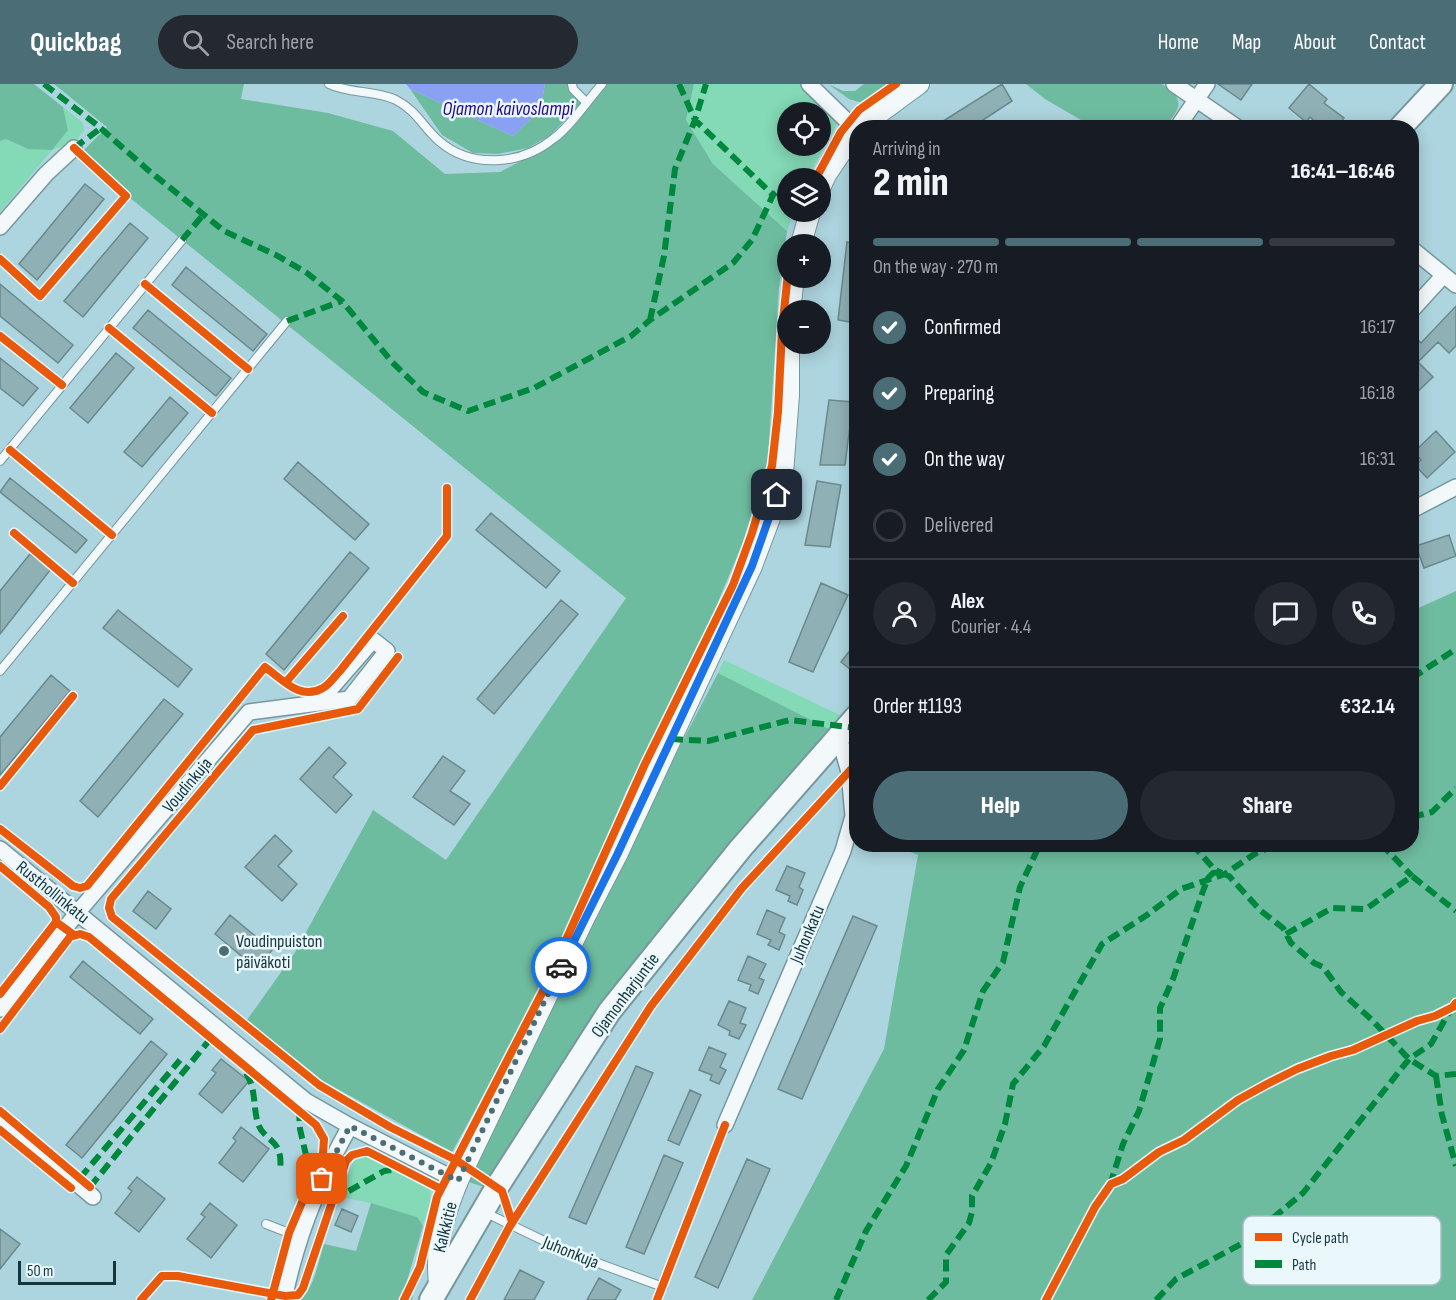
<!DOCTYPE html>
<meta charset="utf-8">
<style>
:root{--surface:#171b24;--page:#242831;--text:#f1f3f6;--muted:#9ea1a6;--line:#363941;--accent:#4b6e76}
body{margin:0;font-family:"Sofia Sans Condensed",sans-serif;background:var(--page);color:var(--text);height:100vh;display:flex;flex-direction:column;font-size:22px;white-space:nowrap}
*{box-sizing:border-box;margin:0}
p{font-size:20px;color:var(--muted)}
.icon{flex:none;width:33px;height:33px;fill:none;stroke:currentColor;stroke-width:2;stroke-linecap:round;stroke-linejoin:round}
.map{position:relative;flex:1;overflow:hidden}
.side{position:absolute;left:849px;top:36px;width:570px;height:732px;display:flex;flex-direction:column;background:var(--surface);border-radius:24px;box-shadow:0 3px 15px #0003}
.side>*{flex:none}
.fabs{position:absolute;left:777px;top:18px;display:grid;gap:12px}
.fabs a{display:grid;place-items:center;width:54px;height:54px;border-radius:50%;background:var(--surface);box-shadow:0 3px 15px #0003;font-size:30px}
.scale{position:absolute;left:18px;bottom:15px;width:98px;box-sizing:border-box;padding-left:6px;border:3px solid #16363d;border-top:0;font-size:16px;line-height:21px;white-space:nowrap;color:#16363d;-webkit-text-stroke:4px #eaf8fc;paint-order:stroke}
.pin{position:absolute;display:grid;place-items:center;width:51px;height:51px;color:#fff;margin:-26px;border-radius:12px;box-shadow:0 3px 9px #0006}
.courier{position:absolute;display:grid;place-items:center;width:60px;height:60px;margin:-30px;border:4px solid #1a73e8;border-radius:50%;background:#fff;color:#222;box-shadow:0 2px 8px #0007}
.head em{font-style:normal;font-weight:800}
.head div{display:flex;flex-direction:column-reverse}
.head{display:flex;align-items:center;justify-content:space-between;height:102px;padding:0 24px}
h1{font-size:39px;font-weight:800;line-height:45px}
.bar{display:grid;grid-template-columns:repeat(4,1fr);gap:9px 6px;align-content:center;height:72px;padding:0 24px}
.bar i{height:8px;border-radius:4px;background:var(--line)}
.bar .on{background:var(--accent)}
.bar p{grid-column:span 4}
.line{display:flex;align-items:center;gap:15px;padding:0 24px;border-top:2px solid var(--line)}
.line div{flex:1}
.round{display:grid;place-items:center;flex:none;width:63px;height:63px;border-radius:32px;background:var(--page)}
ol{padding:0 24px;list-style:none}
li{display:flex;align-items:center;gap:18px;height:66px}
li p{margin-inline-start:auto}
li .icon{padding:6px;border-radius:50%;background:var(--accent);color:#fff;stroke-width:4}
li:last-child{color:var(--muted)}
li i{width:33px;height:33px;border:3px solid var(--line);border-radius:50%}
.cta{display:flex;gap:12px;margin-top:auto;padding:12px 24px}
.cta a{flex:1;height:69px;border-radius:36px;background:var(--accent);color:#fff;font-size:24px;font-weight:800;line-height:69px;text-align:center}
.cta a+a{background:var(--page);color:var(--text)}
header{display:flex;align-items:center;gap:36px;box-sizing:border-box;height:84px;padding:0 30px;background:var(--accent);color:#fff}
header strong{font-size:28px}
nav{display:flex;gap:33px;margin-inline-start:auto;font-size:21px}
.search{width:420px;height:54px;background:var(--page);display:flex;align-items:center;gap:15px;box-sizing:border-box;padding:0 21px;border-radius:33px;color:var(--muted);font-size:22px}
.map>svg:first-child{display:block}
.green{fill:#84d9b6;fill-rule:evenodd}
.forest{fill:#6ebc9f}
.water{fill:#89a0f3}
.building{fill:#8fb0b5;stroke:#6a898d;stroke-width:1.5}
.lines{fill:none;stroke-linecap:round;stroke-linejoin:round}
.service-casing{stroke:#77979f;stroke-width:10}
.minor-casing{stroke:#77979f;stroke-width:18}
.tertiary-casing{stroke:#77979f;stroke-width:22}
.secondary-casing{stroke:#77979f;stroke-width:26}
.service{stroke:#f3f9fa;stroke-width:8}
.minor{stroke:#f3f9fa;stroke-width:15}
.tertiary{stroke:#f3f9fa;stroke-width:20}
.secondary{stroke:#f3f9fa;stroke-width:22}
.quiet{stroke:#00873e;stroke-width:6;stroke-dasharray:12 6;stroke-linecap:butt}
.cycleway-casing{stroke:#eaf8fc;stroke-width:11}
.cycleway{stroke:#e8590c;stroke-width:8}
.done{stroke:#4b6e76;stroke-width:6;stroke-dasharray:0 10.8}
.route{stroke:#1a73e8;stroke-width:8}
.poi-dot{fill:#4b6e76;stroke:#eaf8fc;stroke-width:2}
.labels{text-anchor:middle;stroke-width:5;stroke-linejoin:round;paint-order:stroke}
.street-label{font-size:18px;fill:#16363d;stroke:#eaf8fc}
.poi-label{font-size:18px;fill:#16363d;stroke:#eaf8fc;text-anchor:start}
.water-label{font-size:20px;font-style:italic;fill:#250997;stroke:#eaf8fc}
.key{fill:#eaf8fc;stroke:#aabec3;stroke-width:1.5}
.key-label{font-size:16px;fill:#16363d}
</style>
<header>
<strong>Quickbag</strong>
<div class="search"><svg class="icon" aria-label="search" viewBox="0 0 24 24"><circle cx="10" cy="10" r="6"/><path d="M15 15l6 6"/></svg>Search here</div>
<nav><a>Home</a><a>Map</a><a>About</a><a>Contact</a></nav>
</header>
<div class="map">
<svg width="1456" height="1216" viewBox="0 0 1456 1216">
<rect width="100%" height="100%" fill="#add5df"/>
<path class="green" d="M694,0H806L839,36L807,94H788V128H794L787,147L713,80L686,36ZM788,28H820V62H788Z
M63,23L83,39L84,46L75,58L52,66L0,128V57L6,55L28,65L68,46Z
M724,576L844,633L833,647L718,589Z
M360,1072H367L428,1101C435,1113 426,1129 423,1142L416,1133L371,1119L346,1114L338,1117L353,1078Z"/>
<path class="forest" d="M0,0H34L63,23L68,46L52,66L28,65L6,55L0,57Z
M54,0H244L241,15L328,29L393,47L445,90L500,88L557,58L607,0H694L686,36L713,80L787,147L779,204L768,375L742,461L704,551L627,705L559,865L507,968L452,1068L323,997L247,936L294,870L373,726L446,776L626,514L78,72L107,43Z
M545,0H567L570,8L582,18L551,51L528,64L498,70L473,69L442,51L410,5L513,52L540,26Z
M828,0L843,7H855L864,0H890L862,19L849,15Z
M1026,0H1162C1185,17 1182,21 1165,43H1093L1045,15Z
M1456,507V1216H752L884,965L918,771L894,761L1412,760V527Z
M718,589L833,647L764,720L722,770L484,1103L469,1098C545,925 631,756 718,589Z
M371,1119L417,1133L423,1142L407,1197L413,1214L411,1216H300C315,1203 318,1178 324,1160L356,1167Z"/>
<path class="water" d="M406,0H545L540,26L513,52L410,5Z"/>
<path class="building" d="M1002,0L1012,17L971,44H932Z
M1218,0H1252L1241,16Z
M1309,0L1327,15L1324,19L1344,34L1336,44H1322L1310,33L1306,38L1289,24Z
M85,100L104,115L37,196L19,180Z
M130,139L148,154L83,233L64,217Z
M847,158L856,160V239L838,236Z
M186,183L267,250L253,267L172,201Z
M0,200L73,261L58,279L0,232Z
M1456,222V262L1449,269L1438,258L1418,278L1433,293L1412,313V250L1421,259Z
M148,226L231,294L216,312L133,244Z
M116,269L134,284L88,339L70,324Z
M0,274L38,304L23,322L0,304Z
M170,313L188,329L142,383L124,368Z
M829,316L853,318L845,381H820Z
M1436,347L1455,368L1427,394L1415,381L1421,376L1414,368Z
M298,378L369,440L355,456L284,395Z
M10,394L87,456L76,469L0,408Z
M817,397L841,401L830,463L805,461Z
M491,429L560,487L546,504L476,446Z
M1449,451L1456,472L1424,484L1416,462Z
M350,468L369,484L284,586L266,570Z
M30,470L51,485L0,550V507Z
M821,499L848,511L813,588L789,578Z
M561,516L578,530L494,630L477,615Z
M118,526L192,585L178,603L103,544Z
M856,559V580L851,586L841,578Z
M51,591L70,607L0,691V653Z
M164,615L183,630L98,733L80,717Z
M329,663L346,679L333,693L352,711L336,729L300,695Z
M443,672L465,687L450,707L470,720L454,741L413,713Z
M275,751L292,767L278,782L297,800L282,817L245,783Z
M787,782L805,789L799,803L803,806L797,821L788,817L790,812L776,806Z
M148,807L171,825L156,845L133,827Z
M767,826L785,834L779,848L785,851L779,866L768,861L771,856L757,850Z
M230,831L272,866L257,885L215,850Z
M853,832L877,842L802,1015L778,1005Z
M748,872L766,880L759,894L764,896L758,910L749,906L751,901L738,896Z
M83,877L153,935L140,950L70,893Z
M729,917L746,924L740,939L746,941L739,955L729,951L730,947L718,941Z
M151,957L167,970L82,1074L66,1061Z
M709,963L726,970L720,983L726,986L719,1000L710,996L712,991L699,986Z
M221,975L249,997L222,1029L199,1010L216,989L212,986Z
M636,982L653,989L586,1140L569,1133Z
M690,1006L701,1011L679,1061L668,1056Z
M241,1043L269,1065L243,1098L219,1079L236,1057L233,1054Z
M664,1071L683,1079L644,1170L626,1163Z
M747,1075L770,1085L718,1204L695,1193Z
M137,1093L165,1115L139,1148L115,1129L132,1107L128,1104Z
M210,1119L237,1141L211,1174L187,1155L205,1133L201,1130Z
M342,1125L358,1132L351,1148L335,1141Z
M0,1145L20,1160L0,1185Z
M520,1186L544,1198L534,1216H504Z
M599,1194L621,1206L615,1216H587Z"/>
<g class="lines">
<g class="service-casing">
<path id="service" d="M329,0C349,10 376,6 396,16C417,27 422,42 439,57C471,85 521,81 553,55C570,43 588,16 602,0
M572,0L573,5L586,18
M0,377L182,156
M0,587L287,237
M484,1128L565,1167L663,1203
M266,1140L289,1149"/>
</g>
<g class="minor-casing">
<path id="minor" d="M809,0L856,46
M1174,0L1238,44
M1177,44L1207,0
M0,143L46,90L74,64
M1412,165L1456,201
M1412,226L1443,192
M1412,426L1456,403
M0,765L306,1017L350,1042L458,1097
M0,925L78,828L249,628L349,615L387,567L373,556L319,618
M0,1035L93,1113
M725,1041L843,767L853,732L849,688L839,653
M284,1216C296,1155 319,1097 350,1042"/>
</g>
<g class="tertiary-casing">
<path id="tertiary" d="M859,44L919,0
M820,104L826,91L856,46
M801,160L810,128
M790,226L794,194
M439,1200C435,1160 443,1134 458,1097L585,833L617,771L752,482L770,434L783,389L789,311V260"/>
</g>
<g class="secondary-casing">
<path id="secondary" d="M1400,44L1441,0
M431,1216L497,1103L609,928L740,765L856,633"/>
</g>
<use href="#service" class="service"/>
<use href="#minor" class="minor"/>
<use href="#tertiary" class="tertiary"/>
<use href="#secondary" class="secondary"/>
<path class="quiet" d="M44,0L97,41L148,86L224,147L276,171L307,189L342,217L392,278L423,308L468,327L534,304L631,252L650,236L733,179L752,156L773,111L788,98
M679,0L695,36L773,111
M74,64L101,44
M182,156L203,131
M650,236L664,172L675,85L695,36L706,0
M287,237L342,217
M1412,594L1456,565
M671,655L708,657L790,636L856,644
M1412,733L1432,728L1456,704
M1192,760L1215,786L1222,789
M1381,760L1412,792
M1286,850L1332,824L1366,825L1412,792L1456,827
M246,989C256,1005 253,1019 257,1036C262,1059 284,1052 280,1086
M1436,992L1442,1031L1456,1082
M299,1025L300,1045L311,1093
M80,1094L180,976
M1110,1101L1123,1060L1139,1027L1160,955V924L1173,895L1203,807L1208,794L1213,789L1220,788L1229,792L1261,827L1283,844L1291,859L1314,879L1323,883L1341,908L1371,935L1409,975L1436,992L1456,990
M90,1103L211,954
M333,1116L384,1087L400,1085
M836,1216L866,1147L906,1082L938,1005L964,966L983,907L1003,878L1020,803L1040,760
M928,1216L946,1198V1171L969,1139L972,1128V1112L991,1079L1005,1040L1013,1000L1044,962L1102,860L1147,831L1181,805L1225,790L1256,769L1279,760
M1156,1216L1176,1195L1243,1159L1303,1109L1409,975L1431,960L1451,925"/>
<g class="cycleway-casing">
<path id="cycleway" d="M816,94L841,48L859,26L896,0
M0,175L40,212L126,112L74,64
M145,200L248,285
M109,244L212,329
M0,252L62,301
M10,366L112,451
M14,449L73,499
M398,573L358,625L253,646L111,815L109,824L112,833L319,1001L390,1043L456,1076L502,1107L512,1138
M286,598L343,532
M0,702L73,612
M0,745L73,802L80,804L87,802L265,583C283,596 300,617 323,604C329,601 335,592 340,587L447,452V404
M0,782L49,823L56,833V838
M0,910L56,838L74,851
M0,945L70,853L80,850L89,853L316,1041L324,1055L323,1069L289,1149L271,1216
M0,1027L90,1103
M0,1046L71,1104
M141,1216L162,1192H178L285,1212L298,1211L303,1204L346,1077L352,1071L367,1067L441,1105
M404,1216L420,1183L437,1113L544,905L645,680L733,501L752,449L772,382L778,328L782,246L788,189
M470,1216L510,1142L651,922L742,804L856,680
M657,1216L725,1041
M1046,1216L1095,1123L1111,1100L1123,1095L1159,1068L1184,1056L1238,1016L1267,1000L1297,985L1331,972L1353,966L1417,937L1435,932L1453,923L1456,919"/>
</g>
<use href="#cycleway" class="cycleway"/>
</g>
<g class="lines">
<path class="done" d="M322,1095L350,1042L458,1097L561,883"/>
<path class="route" d="M561,883L617,771L752,482L777,411"/>
</g>
<circle class="poi-dot" cx="224" cy="867" r="6"/>
<g class="labels">
<g class="street-label">
<text transform="translate(187 701) rotate(-50)" y="6">Voudinkuja</text>
<text transform="translate(53 808) rotate(39)" y="6">Rusthollinkatu</text>
<text transform="translate(807 850) rotate(-67)" y="6">Juhonkatu</text>
<text transform="translate(625 911) rotate(-53)" y="6">Ojamonharjuntie</text>
<text transform="translate(445 1143) rotate(-76)" y="6">Kalkkitie</text>
<text transform="translate(571 1168) rotate(22)" y="6">Juhonkuja</text>
</g>
<g class="poi-label">
<text x="236" y="863">Voudinpuiston<tspan x="236" dy="21">päiväkoti</tspan></text>
</g>
<g class="water-label">
<text x="508" y="31">Ojamon kaivoslampi</text>
</g>
</g>
<rect x="1243" y="1132" width="198" height="69" rx="9" class="key"/>
<rect x="1255" y="1149" width="27" height="8" fill="#e8590c"/>
<rect x="1255" y="1176" width="27" height="8" fill="#00873e"/>
<g class="key-label">
<text x="1292" y="1159">Cycle path</text>
<text x="1292" y="1186">Path</text>
</g>
</svg>
<div class="fabs">
<a><svg class="icon" aria-label="locate" viewBox="0 0 24 24"><circle cx="12" cy="12" r="6"/><path d="M12 2v4M12 18v4M2 12h4M18 12h4"/></svg></a>
<a><svg class="icon" aria-label="layers" viewBox="0 0 24 24"><path d="M12 4l9 5-9 5-9-5zM3 14l9 5 9-5"/></svg></a>
<a>+</a>
<a>−</a>
</div>
<div class="scale">50 m</div>
<div class="pin" style="left:322px;top:1095px;background:#ea580c"><svg class="icon" aria-label="bag" viewBox="0 0 24 24"><path d="M5 8h14l-1 12H6zM9 8a3 3 0 0 1 6 0"/></svg></div>
<div class="pin" style="left:777px;top:411px;background:#1f2937"><svg class="icon" aria-label="home" viewBox="0 0 24 24"><path d="M3 11l9-7 9 7M6 9v11h12V9"/></svg></div>
<div class="courier" style="left:561px;top:883px"><svg class="icon" aria-label="car" viewBox="0 0 24 24"><path d="M5 17H2v-5l4-1 3-4h7l3 4 3 1v5h-3M9 17h6M6 11h13"/><circle cx="7" cy="17" r="2"/><circle cx="17" cy="17" r="2"/></svg></div>
<section class="side">
<div class="head"><div><h1>2 min</h1><p>Arriving in</p></div><em>16:41–16:46</em></div>
<div class="bar"><i class="on"></i><i class="on"></i><i class="on"></i><i></i><p>On the way · 270 m</p></div>
<ol>
<li><svg class="icon" aria-label="check" viewBox="0 0 24 24"><path d="M5 12l5 5 9-10"/></svg>Confirmed<p>16:17</p></li>
<li><svg class="icon" aria-label="check" viewBox="0 0 24 24"><path d="M5 12l5 5 9-10"/></svg>Preparing<p>16:18</p></li>
<li><svg class="icon" aria-label="check" viewBox="0 0 24 24"><path d="M5 12l5 5 9-10"/></svg>On the way<p>16:31</p></li>
<li><i></i>Delivered</li>
</ol>
<div class="line" style="height:108px"><a class="round"><svg class="icon" aria-label="person" viewBox="0 0 24 24"><circle cx="12" cy="8" r="4"/><path d="M4 21q1-7 8-7t8 7"/></svg></a><div><b>Alex</b><p>Courier · 4.4</p></div><a class="round"><svg class="icon" aria-label="chat" viewBox="0 0 24 24"><path d="M4 5h16v11H9l-5 4z"/></svg></a><a class="round"><svg class="icon" aria-label="phone" viewBox="0 0 24 24"><path d="M5 4h4l2 5-3 2q2 4 5 5l2-3 5 2v4C11 20 4 13 5 4z"/></svg></a></div>
<div class="line" style="height:78px"><div>Order #1193</div><b>€32.14</b></div>
<div class="cta"><a>Help</a><a>Share</a></div>
</section>
</div>
